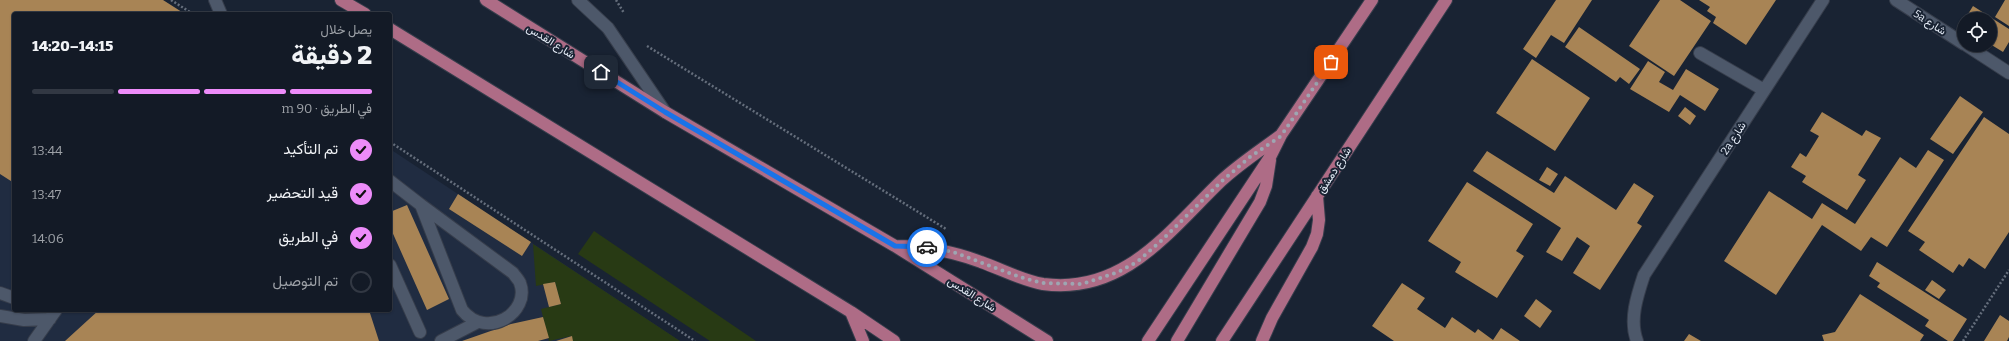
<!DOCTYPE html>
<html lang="ar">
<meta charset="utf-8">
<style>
:root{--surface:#131a26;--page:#1c232e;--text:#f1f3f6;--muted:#9da1a7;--line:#323843;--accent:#ed8cf9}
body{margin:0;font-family:Bitter,Vazirmatn,serif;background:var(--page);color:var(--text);direction:rtl;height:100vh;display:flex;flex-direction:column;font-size:15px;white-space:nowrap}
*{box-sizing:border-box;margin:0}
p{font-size:13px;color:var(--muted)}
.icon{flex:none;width:22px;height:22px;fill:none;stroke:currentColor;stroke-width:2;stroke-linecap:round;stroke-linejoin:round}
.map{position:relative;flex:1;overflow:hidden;direction:ltr}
.side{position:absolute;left:12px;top:12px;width:380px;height:300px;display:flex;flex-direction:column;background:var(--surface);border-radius:4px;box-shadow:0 1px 3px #0004,0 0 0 1px var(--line);direction:rtl}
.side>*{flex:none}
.buttons{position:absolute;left:1957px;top:12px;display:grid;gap:8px}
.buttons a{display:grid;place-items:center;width:40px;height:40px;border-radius:50%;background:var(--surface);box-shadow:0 1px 3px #0004,0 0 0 1px var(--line);font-size:20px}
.pin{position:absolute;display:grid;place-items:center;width:34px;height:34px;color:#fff;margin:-17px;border-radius:8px;box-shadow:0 2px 6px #0006}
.courier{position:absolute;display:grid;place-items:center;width:40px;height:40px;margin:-20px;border:3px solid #1a73e8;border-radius:50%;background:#fff;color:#222;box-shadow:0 1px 5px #0007}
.head em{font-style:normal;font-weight:800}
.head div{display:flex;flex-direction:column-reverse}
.head{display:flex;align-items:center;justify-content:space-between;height:68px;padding:0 20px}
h1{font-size:26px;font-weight:800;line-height:30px}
.bar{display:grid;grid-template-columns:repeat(4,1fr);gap:6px 4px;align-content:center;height:48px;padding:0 20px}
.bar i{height:5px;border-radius:3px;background:var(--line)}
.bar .on{background:var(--accent)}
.bar p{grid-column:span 4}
ol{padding:0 20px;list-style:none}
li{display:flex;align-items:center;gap:12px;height:44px}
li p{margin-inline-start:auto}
li .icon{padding:4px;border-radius:50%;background:var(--accent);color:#111;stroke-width:4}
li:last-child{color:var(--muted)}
li i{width:22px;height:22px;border:2px solid var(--line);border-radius:50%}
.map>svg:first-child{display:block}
.built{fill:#202c41}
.green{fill:#283a14}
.building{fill:#a88455}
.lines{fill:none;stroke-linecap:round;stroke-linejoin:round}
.minor-casing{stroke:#363d4b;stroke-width:14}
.major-casing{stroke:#363d4b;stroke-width:14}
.path{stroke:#656e7c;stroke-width:2.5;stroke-dasharray:2 2;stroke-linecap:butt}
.minor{stroke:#4d586a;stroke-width:12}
.major{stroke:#ae6c86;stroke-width:12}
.done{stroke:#9ea6b2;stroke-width:4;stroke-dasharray:0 7.2}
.route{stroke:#1a73e8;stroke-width:5}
.labels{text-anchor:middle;stroke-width:4;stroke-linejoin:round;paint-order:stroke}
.street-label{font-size:11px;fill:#e5ecf7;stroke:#192333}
</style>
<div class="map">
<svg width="2009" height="341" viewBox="0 0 2009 341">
<rect width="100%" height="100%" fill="#192333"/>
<path class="built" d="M0,0H163L185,14H14V310H390V149L680,341H0Z"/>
<path class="green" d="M594,231L756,341H710L578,254Z
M533,244L680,341H573L571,336L549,341L541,309L561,304L555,282L536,286Z"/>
<path class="building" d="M0,0H163L185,14H14V183L0,174Z
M1556,0H1592L1564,43L1551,35L1536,58L1523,49Z
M1660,0H1680L1711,21L1674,76L1629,46Z
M1699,0H1776L1746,45L1713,23L1716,17L1707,11L1710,7Z
M2005,0H2009V26L1995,17Z
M1973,6L2009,29V42L2003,52L1990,44V19H1965Z
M1579,27L1640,69L1629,84L1620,77L1616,82L1565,47Z
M1532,59L1590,98L1555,151L1496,113Z
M1648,61L1665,72L1659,82L1673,90L1686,69L1719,89L1705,111L1680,95L1669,112L1630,89Z
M1960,96L1983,112L1953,154L1930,139Z
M1685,107L1696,116L1690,125L1678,116Z
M1822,112L1862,136L1866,130L1881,138L1858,175L1866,180L1847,210L1802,182L1806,176L1791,167L1800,153L1806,157L1819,136L1810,131Z
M1984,117L2009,134V232L1985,269L1969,258L1963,267L1959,264L1953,273L1919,250L1925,242L1908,231Z
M1928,150L1944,160L1887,247L1871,237L1861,251L1822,225L1776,295L1724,261L1769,191L1812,219L1822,203L1855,224L1900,157L1916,168Z
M1487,151L1554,193L1565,176L1616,210L1634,183L1654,196L1637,223L1642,226L1600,290L1573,273L1590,246L1577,237L1562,261L1546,252L1561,228L1473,171Z
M1547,167L1558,174L1550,186L1539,180Z
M1467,182L1533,224L1516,251L1524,256L1497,298L1455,272L1461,262L1428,241Z
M458,194L531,242L522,256L449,209Z
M407,205L449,299L427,310L390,227V212Z
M1877,262L1967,319L1953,341H1948L1925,326L1929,320L1877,287L1880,283L1869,276Z
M1932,280L1946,290L1939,299L1925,290Z
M555,282L561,304L549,307L543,284Z
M1402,283L1425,298L1417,309L1445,328L1452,317L1475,333L1478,329L1493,340L1501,328L1520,341H1394L1372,326Z
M1860,294L1924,335L1920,341H1824L1822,335L1835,332Z
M1536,299L1552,311L1540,328L1524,316Z
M99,310H369L379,341H65Z
M2000,315L2009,321V337L2007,341H1984Z
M543,317L549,338L538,341H462L511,324Z
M1689,334L1701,341H1684Z
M572,336L573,341H556Z"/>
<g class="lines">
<g class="minor-casing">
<path id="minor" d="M215,0L221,14
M578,0L608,28L665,112
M1896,0L1964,44
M1966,45L2009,73
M1700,53L1764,90
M390,181L421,205
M421,205L513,273C515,276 519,280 520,283C531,312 487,341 462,310Z
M390,265L420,332
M0,293L14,298
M0,316L24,320L50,319
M34,341L56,310
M441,341L476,323
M1637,341C1629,320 1637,296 1644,275L1823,0"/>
</g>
<g class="major-casing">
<path id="major" d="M341,0L365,14
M486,0L665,112L895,246L1047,341
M390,29L851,312L894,341
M895,246C925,246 952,251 981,262C1001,269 1021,280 1043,284C1124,295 1169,231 1221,181C1239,164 1261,150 1281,135
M851,312L863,341
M1148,341L1270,157L1281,135L1372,0
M1177,341L1260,202L1266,186L1270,160
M1222,341L1446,0
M1262,341L1272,318L1312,247L1317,234L1319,220L1317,196"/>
</g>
<path class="path" d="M171,0L193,14
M616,0L624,13
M647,46L946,229
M390,142L695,341
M1963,341L2009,270"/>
<use href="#minor" class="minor"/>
<use href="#major" class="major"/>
</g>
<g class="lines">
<path class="done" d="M927,247L953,252L1020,277L1042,283L1082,284L1118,272L1137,262L1160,242L1222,181L1250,157L1281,136L1331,62"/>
<path class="route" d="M601,72L665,112L895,246L927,247"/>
</g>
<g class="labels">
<g class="street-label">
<text transform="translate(1930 22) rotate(33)" y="4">5a شارع</text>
<text transform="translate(551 41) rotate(32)" y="4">شارع القدس</text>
<text transform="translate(1733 138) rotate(-57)" y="4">2a شارع</text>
<text transform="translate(1334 170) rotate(-57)" y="4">شارع دمشق</text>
<text transform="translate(972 294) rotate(32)" y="4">شارع القدس</text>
</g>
</g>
</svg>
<div class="buttons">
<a><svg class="icon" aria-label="locate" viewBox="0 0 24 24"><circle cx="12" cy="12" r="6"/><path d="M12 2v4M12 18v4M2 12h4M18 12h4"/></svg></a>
</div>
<div class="pin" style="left:1331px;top:62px;background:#ea580c"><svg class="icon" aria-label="bag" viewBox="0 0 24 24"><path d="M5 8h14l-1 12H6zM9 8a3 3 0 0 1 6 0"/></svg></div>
<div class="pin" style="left:601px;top:72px;background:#1f2937"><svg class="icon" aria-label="home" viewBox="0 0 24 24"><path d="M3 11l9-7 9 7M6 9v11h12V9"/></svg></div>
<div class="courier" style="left:927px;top:247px"><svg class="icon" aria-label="car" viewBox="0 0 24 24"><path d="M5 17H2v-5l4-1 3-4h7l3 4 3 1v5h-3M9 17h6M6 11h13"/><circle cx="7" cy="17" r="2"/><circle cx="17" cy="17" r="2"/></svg></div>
<section class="side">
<div class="head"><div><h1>2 دقيقة</h1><p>يصل خلال</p></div><em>14:15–14:20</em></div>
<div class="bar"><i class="on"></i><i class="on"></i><i class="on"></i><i></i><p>في الطريق · 90 m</p></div>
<ol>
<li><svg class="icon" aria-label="check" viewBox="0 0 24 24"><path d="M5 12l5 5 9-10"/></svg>تم التأكيد<p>13:44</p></li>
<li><svg class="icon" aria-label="check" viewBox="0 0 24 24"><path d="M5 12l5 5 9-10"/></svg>قيد التحضير<p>13:47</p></li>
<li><svg class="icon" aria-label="check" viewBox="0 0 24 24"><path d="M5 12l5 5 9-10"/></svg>في الطريق<p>14:06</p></li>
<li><i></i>تم التوصيل</li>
</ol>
</section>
</div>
